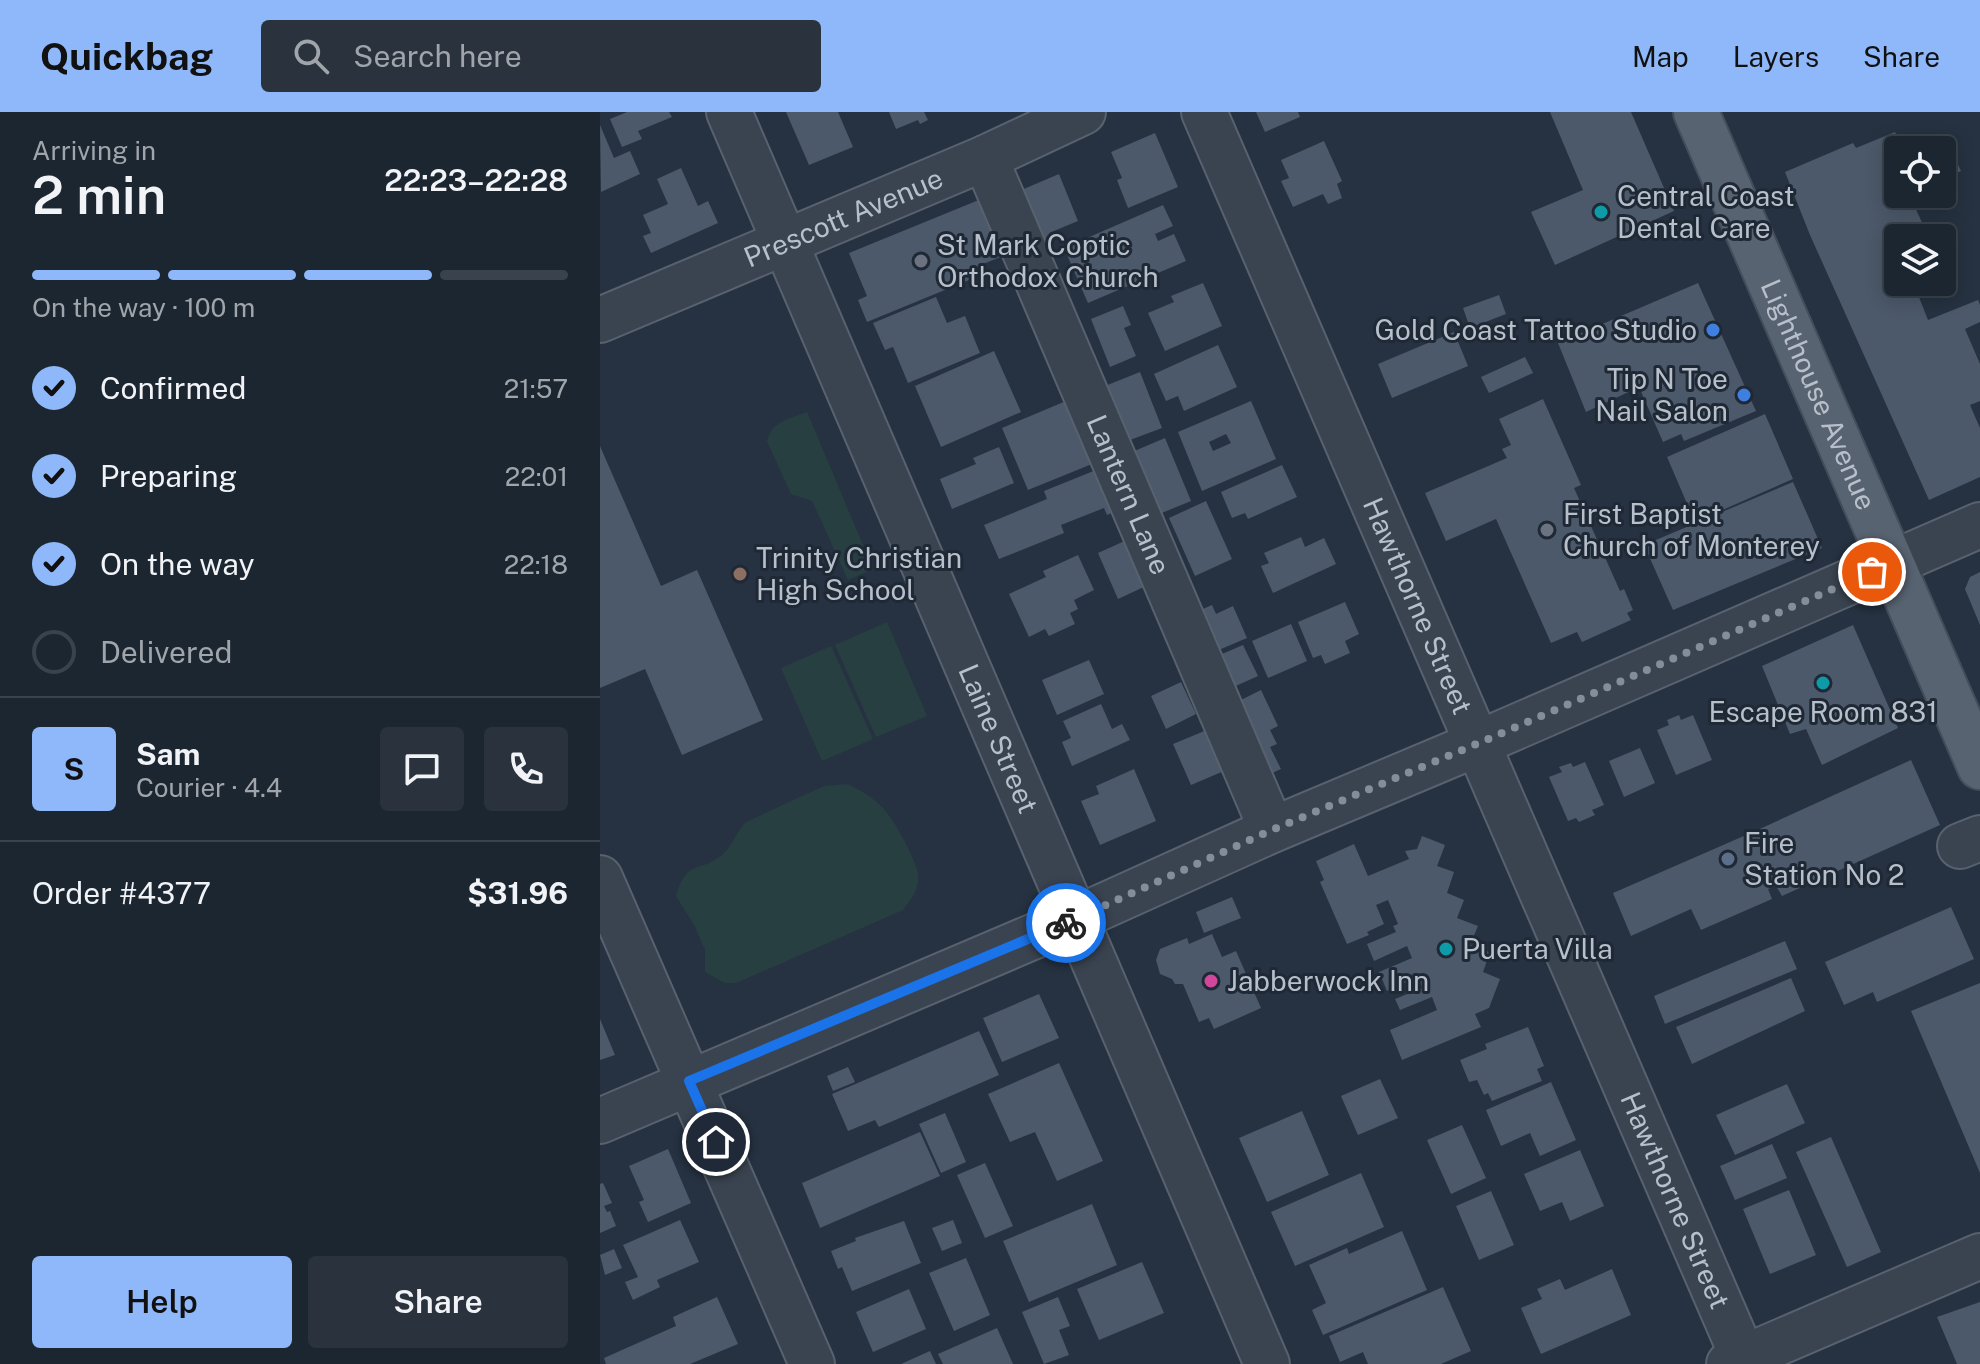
<!DOCTYPE html>
<meta charset="utf-8">
<style>
:root{--surface:#1c2631;--page:#29323d;--text:#f1f3f6;--muted:#a0a5ab;--line:#3a434d;--accent:#8eb8f9}
body{margin:0;font-family:"Public Sans",sans-serif;background:var(--page);color:var(--text);height:100vh;display:flex;flex-direction:column;font-size:30px;white-space:nowrap}
*{box-sizing:border-box;margin:0}
p{font-size:26px;color:var(--muted)}
.icon{flex:none;width:44px;height:44px;fill:none;stroke:currentColor;stroke-width:2;stroke-linecap:round;stroke-linejoin:round}
.map{position:relative;flex:1;overflow:hidden}
.side{display:flex;flex-direction:column;background:var(--surface);width:600px}
.side>*{flex:none}
.buttons{position:absolute;left:1284px;top:24px;display:grid;gap:16px}
.buttons a{display:grid;place-items:center;width:72px;height:72px;border-radius:8px;background:var(--surface);box-shadow:0 4px 20px #0003,0 0 0 2px var(--line);font-size:40px}
.pin{position:absolute;display:grid;place-items:center;width:68px;height:68px;color:#fff;margin:-34px;border:4px solid #fff;border-radius:50%;box-shadow:0 2px 8px #0007}
.courier{position:absolute;display:grid;place-items:center;width:80px;height:80px;margin:-40px;border:6px solid #1a73e8;border-radius:50%;background:#fff;color:#222;box-shadow:0 2px 10px #0007}
.overview em{font-style:normal;font-weight:600}
.overview div{display:flex;flex-direction:column-reverse}
.overview{display:flex;align-items:center;justify-content:space-between;height:136px;padding:0 32px}
h1{font-size:52px;font-weight:600;line-height:60px}
.bar{display:grid;grid-template-columns:repeat(4,1fr);gap:12px 8px;align-content:center;height:96px;padding:0 32px}
.bar i{height:10px;border-radius:6px;background:var(--line)}
.bar .selected{background:var(--accent)}
.bar p{grid-column:span 4}
.line{display:flex;align-items:center;gap:20px;padding:0 32px;border-top:2px solid var(--line)}
.line div{flex:1}
.round{display:grid;place-items:center;flex:none;width:84px;height:84px;border-radius:8px;background:var(--page)}
ol{padding:0 32px;list-style:none}
li{display:flex;align-items:center;gap:24px;height:88px}
li p{margin-inline-start:auto}
li .icon{padding:8px;border-radius:50%;background:var(--accent);color:#111;stroke-width:4}
li:last-child{color:var(--muted)}
li i{width:44px;height:44px;border:4px solid var(--line);border-radius:50%}
.button{display:flex;gap:16px;margin-top:auto;padding:16px 32px}
.button a{flex:1;height:92px;border-radius:8px;background:var(--accent);color:#111;font-size:32px;font-weight:600;line-height:92px;text-align:center}
.button a+a{background:var(--page);color:var(--text)}
header{display:flex;align-items:center;gap:48px;box-sizing:border-box;height:112px;padding:0 40px;background:var(--accent);color:#111}
header strong{font-size:38px}
nav{display:flex;gap:44px;margin-inline-start:auto;font-size:28px}
.search{width:560px;height:72px;background:var(--page);display:flex;align-items:center;gap:20px;box-sizing:border-box;padding:0 28px;border-radius:8px;color:var(--muted);font-size:30px}
main{display:flex;flex:1;min-height:0}
.map>svg:first-child{display:block}
.green{fill:#283f42}
.building{fill:#4c596a;fill-rule:evenodd}
.lines{fill:none;stroke-linecap:round;stroke-linejoin:round}
.minor-casing{stroke:#58626e;stroke-width:48}
.major-casing{stroke:#444d5a;stroke-width:48}
.minor{stroke:#3a4451;stroke-width:44}
.major{stroke:#586371;stroke-width:44}
.done{stroke:#848e9b;stroke-width:8;stroke-dasharray:0 14.4}
.route{stroke:#1a73e8;stroke-width:10}
.culture-dot{fill:#0f9aa8;stroke:#1f2936;stroke-width:3}
.worship-dot{fill:#6b7280;stroke:#1f2936;stroke-width:3}
.shop-dot{fill:#3f7fe0;stroke:#1f2936;stroke-width:3}
.education-dot{fill:#8d6e63;stroke:#1f2936;stroke-width:3}
.service-dot{fill:#5c6f8a;stroke:#1f2936;stroke-width:3}
.hotel-dot{fill:#d1479c;stroke:#1f2936;stroke-width:3}
.labels{text-anchor:middle;stroke-width:6;stroke-linejoin:round;paint-order:stroke}
.poi-label{font-size:28px;fill:#b7bfcb;stroke:#1f2936;text-anchor:start}
.street-label{font-size:28px;fill:#b7bfcb;stroke:#1f2936}
</style>
<header>
<strong>Quickbag</strong>
<div class="search"><svg class="icon" aria-label="search" viewBox="0 0 24 24"><circle cx="10" cy="10" r="6"/><path d="M15 15l6 6"/></svg>Search here</div>
<nav><a>Map</a><a>Layers</a><a>Share</a></nav>
</header>
<main>
<section class="side">
<div class="overview"><div><h1>2 min</h1><p>Arriving in</p></div><em>22:23–22:28</em></div>
<div class="bar"><i class="selected"></i><i class="selected"></i><i class="selected"></i><i></i><p>On the way · 100 m</p></div>
<ol>
<li><svg class="icon" aria-label="check" viewBox="0 0 24 24"><path d="M5 12l5 5 9-10"/></svg>Confirmed<p>21:57</p></li>
<li><svg class="icon" aria-label="check" viewBox="0 0 24 24"><path d="M5 12l5 5 9-10"/></svg>Preparing<p>22:01</p></li>
<li><svg class="icon" aria-label="check" viewBox="0 0 24 24"><path d="M5 12l5 5 9-10"/></svg>On the way<p>22:18</p></li>
<li><i></i>Delivered</li>
</ol>
<div class="line" style="height:144px"><b class="round" style="background:var(--accent);color:#111">S</b><div><b>Sam</b><p>Courier · 4.4</p></div><a class="round"><svg class="icon" aria-label="chat" viewBox="0 0 24 24"><path d="M4 5h16v11H9l-5 4z"/></svg></a><a class="round"><svg class="icon" aria-label="phone" viewBox="0 0 24 24"><path d="M5 4h4l2 5-3 2q2 4 5 5l2-3 5 2v4C11 20 4 13 5 4z"/></svg></a></div>
<div class="line" style="height:104px"><div>Order #4377</div><b>$31.96</b></div>
<div class="button"><a>Help</a><a>Share</a></div>
</section>
<div class="map">
<svg width="1380" height="1252" viewBox="0 0 1380 1252">
<rect width="100%" height="100%" fill="#263241"/>
<path class="green" d="M207,300L273,457L248,468L214,393L212,389L191,382L167,329C172,309 189,307 207,300Z
M287,510L327,604L276,625L235,533Z
M231,534L273,627L222,649L181,556Z
M247,672C283,688 293,706 310,740C314,750 320,760 318,770C317,781 309,789 303,798L136,871H125L105,860V838L94,813L76,784C87,746 100,762 123,742C133,733 136,720 146,710L224,674Z"/>
<path class="building" d="M27,0H69L72,5L38,19L42,27L22,35L10,7Z
M186,0H238L253,35L209,53Z
M289,0H324L328,8L320,12L318,8L296,17Z
M656,0H698L700,5L665,20Z
M950,0H1031L1074,99L955,153L931,100L983,78Z
M0,13L14,46L30,39L40,62L1,80Z
M1295,20L1303,38H1298V82H1309L1329,126H1298V170H1313L1328,208L1378,188L1380,193V210L1365,217L1380,252V289L1370,293L1380,316V365L1329,388L1210,123L1185,60L1253,31L1256,36Z
M555,21L578,75L528,96L517,68L522,66L511,40Z
M1345,26L1361,59L1342,67V38H1315Z
M724,29L742,69L737,72L742,86L728,92L723,82L693,95L681,69L689,66L681,48Z
M81,56L98,94L108,89L118,111L51,141L43,124L51,121L43,103L68,92L57,67Z
M459,62L478,109L449,121L454,134L433,143L407,84Z
M391,83L415,139L371,157L374,166L267,210L258,188L267,184L249,141Z
M563,93L573,114L555,122L558,129L574,122L586,149L488,191L464,136Z
M603,171L622,214L565,239L548,201L574,190L571,184Z
M1098,171L1156,299L1084,329L1081,322L1063,330L1039,275L986,300L958,231Z
M899,183L906,202L870,216L863,196Z
M336,185L347,211L365,204L380,241L308,271L293,235L285,238L273,211Z
M523,194L531,213L524,216L536,244L510,255L491,207Z
M854,220L868,254L792,286L778,252Z
M618,233L637,275L584,299L578,284L566,289L554,262Z
M394,239L421,300L341,335L315,274Z
M925,245L933,261L889,281L881,265Z
M540,260L562,316L530,328L523,310L515,313L500,276Z
M943,287L981,373L974,376L1020,479L1024,477L1033,498L1027,501L1031,508L982,530L977,520L951,531L896,407L846,429L825,381L907,346L902,337L911,333L899,307Z
M466,289L492,352L428,378L402,316Z
M651,289L676,347L602,379L578,320ZM626,322L631,331L613,339L609,330Z
M1165,302L1193,367L1095,410L1067,345Z
M565,326L591,389L552,405L525,343Z
M0,334L61,474L97,458L163,608L82,643L45,557L0,576Z
M399,335L414,371L352,397L340,367L376,352L373,346Z
M682,353L697,385L648,407L645,401L632,406L621,380Z
M501,356L518,398L507,403L504,396L461,413L464,421L399,447L384,413L447,387L444,379Z
M1193,370L1222,436L1073,498L1044,433Z
M606,389L632,447L595,464L569,406Z
M701,425L705,435L724,426L736,452L673,481L661,454L669,451L664,441Z
M529,427L546,474L518,487L498,441Z
M478,443L494,478L474,488L478,497L470,501L475,512L449,524L445,517L429,525L409,482L446,465L443,459Z
M1380,460V513L1365,477L1370,465Z
M745,490L759,522L745,529L750,541L725,552L721,543L713,546L698,510Z
M612,493L616,502L633,494L647,526L607,543L589,503Z
M691,512L707,549L668,566L652,529Z
M1253,513L1298,616L1222,653L1206,617L1190,622L1162,554Z
M643,533L658,564L629,577L615,545Z
M489,548L504,582L457,603L442,568Z
M581,570L596,602L566,617L551,584Z
M661,578L678,614L670,618L677,632L670,635L681,657L663,665L629,594Z
M501,592L512,617L522,612L530,628L472,654L462,630L471,626L463,609Z
M1079,603L1081,608L1093,603L1112,648L1076,663L1057,618L1069,613L1067,608Z
M614,615L631,656L591,673L573,632Z
M1040,636L1055,671L1024,685L1009,649Z
M1311,648L1340,713L1182,784L1176,774L1168,777L1172,787L1101,818L1091,797L1031,824L1013,781L1153,720Z
M985,650L1004,693L992,698L995,703L979,710L976,706L968,709L949,665L962,660L959,655L971,651L973,655Z
M534,657L556,709L500,733L481,689L499,682L496,674Z
M822,724L845,733L837,754L854,760L847,781L864,788L857,806L878,814L870,833L890,840L883,860L900,867L889,896L875,902L881,915L802,948L790,918L837,898L832,885L800,898L795,887L822,876L818,865L787,879L779,860L812,846L807,834L774,849L767,832L796,820L793,814L798,812L788,788L776,793L784,812L767,820L769,823L747,832L720,770L724,768L716,749L754,732L768,764L809,747L805,739L817,737Z
M632,785L641,806L604,821L596,800Z
M1351,795L1374,847L1277,890L1273,880L1244,893L1225,850Z
M612,822L622,845L636,839L661,896L614,917L609,906L599,910L583,872H575L572,867L560,862L556,848L560,837L587,826L589,832Z
M1185,829L1197,857L1065,912L1054,884Z
M1191,866L1205,899L1092,952L1076,915Z
M1380,871V1061L1311,899Z
M439,882L459,926L402,950L383,906Z
M0,907L15,943L0,948Z
M928,915L944,954L937,957L942,969L892,989L888,981L884,983L877,968L869,970L860,948L887,937L885,932Z
M379,919L399,963L279,1015L275,1008L248,1019L232,982Z
M459,951L503,1049L457,1069L435,1020L410,1030L388,982Z
M248,955L255,970L233,979L227,964Z
M780,967L798,1006L758,1023L741,984Z
M951,970L976,1028L940,1044L930,1021L901,1034L886,998Z
M1187,972L1205,1011L1135,1043L1116,1003Z
M702,999L729,1063L667,1090L639,1026Z
M345,1001L366,1050L341,1061L319,1012Z
M862,1013L886,1066L851,1082L827,1028Z
M320,1020L340,1064L220,1116L202,1071Z
M1231,1025L1281,1140L1247,1155L1196,1040Z
M1172,1032L1187,1066L1135,1088L1120,1054Z
M68,1037L91,1091L48,1110L39,1090L44,1088L29,1054Z
M980,1038L1004,1094L970,1109L962,1090L940,1099L924,1062Z
M385,1051L413,1114L385,1126L357,1063Z
M761,1061L784,1115L695,1154L671,1100Z
M3,1071L12,1091L4,1094L7,1100L10,1099L16,1114L0,1121V1072Z
M1189,1078L1216,1143L1170,1162L1143,1097Z
M891,1079L914,1133L879,1148L856,1094Z
M492,1092L517,1153L429,1190L403,1129Z
M80,1108L99,1150L57,1168L60,1175L33,1188L25,1170L38,1165L23,1133Z
M353,1108L362,1131L342,1139L332,1116Z
M304,1109L321,1151L252,1179L242,1155L238,1157L231,1139L256,1129L255,1126Z
M802,1119L827,1178L723,1223L712,1198L726,1191L709,1153L747,1136L749,1142Z
M14,1137L22,1156L5,1163L0,1143Z
M366,1146L390,1203L354,1219L329,1161Z
M542,1150L564,1201L499,1228L477,1177Z
M1012,1157L1031,1203L941,1242L921,1196L942,1187L937,1177L960,1167L965,1178Z
M843,1175L871,1239L841,1252H768L763,1240L740,1250L729,1224Z
M309,1177L326,1217L273,1240L256,1200Z
M117,1185L138,1232L90,1252H6L4,1246L76,1214L73,1205Z
M458,1185L470,1214L459,1218L469,1243L444,1252L422,1200Z
M1380,1190V1252H1357L1337,1205Z
M397,1216L413,1252H343L338,1242Z
M330,1239L336,1252H301Z"/>
<g class="lines">
<g class="minor-casing">
<g id="minor">
<path id="s1" d="M129,0L667,1252"/>
<path id="s2" d="M604,0L1146,1252"/>
<path id="s3" d="M385,46L672,718"/>
<path id="s4" d="M0,208L385,46L483,0"/>
<path d="M1360,734L1380,726"/>
<path d="M0,766L212,1252"/>
<path d="M0,1009L477,806L672,718L879,631L1380,413"/>
<path d="M1129,1252L1380,1144"/>
</g>
</g>
<g class="major-casing">
<g id="major">
<path id="s5" d="M1096,0L1380,655"/>
</g>
</g>
<use href="#minor" class="minor"/>
<use href="#major" class="major"/>
</g>
<g class="lines">
<path class="done" d="M466,811L672,718L879,631L1272,460"/>
<path class="route" d="M116,1030L89,969L466,811"/>
</g>
<g class="culture-dot">
<circle cx="1001" cy="100" r="8"/>
<circle cx="1223" cy="571" r="8"/>
<circle cx="846" cy="837" r="8"/>
</g>
<g class="worship-dot">
<circle cx="321" cy="149" r="8"/>
<circle cx="947" cy="418" r="8"/>
</g>
<g class="shop-dot">
<circle cx="1113" cy="218" r="8"/>
<circle cx="1144" cy="283" r="8"/>
</g>
<circle class="education-dot" cx="140" cy="462" r="8"/>
<circle class="service-dot" cx="1128" cy="747" r="8"/>
<circle class="hotel-dot" cx="611" cy="869" r="8"/>
<g class="labels">
<g class="poi-label">
<text x="1017" y="94">Central Coast<tspan x="1017" dy="32">Dental Care</tspan></text>
<text x="337" y="143">St Mark Coptic<tspan x="337" dy="32">Orthodox Church</tspan></text>
<text x="1097" y="228" text-anchor="end">Gold Coast Tattoo Studio</text>
<text x="1128" y="277" text-anchor="end">Tip N Toe<tspan x="1128" dy="32">Nail Salon</tspan></text>
<text x="963" y="412">First Baptist<tspan x="963" dy="32">Church of Monterey</tspan></text>
<text x="156" y="456">Trinity Christian<tspan x="156" dy="32">High School</tspan></text>
<text x="1223" y="610" text-anchor="middle">Escape Room 831</text>
<text x="1144" y="741">Fire<tspan x="1144" dy="32">Station No 2</tspan></text>
<text x="862" y="847">Puerta Villa</text>
<text x="627" y="879">Jabberwock Inn</text>
</g>
<g class="street-label">
<text dy="10" stroke="none"><textPath href="#s4" startOffset="264">Prescott Avenue</textPath></text>
<text dy="10" stroke="none"><textPath href="#s5" startOffset="308">Lighthouse Avenue</textPath></text>
<text dy="10" stroke="none"><textPath href="#s3" startOffset="366">Lantern Lane</textPath></text>
<text dy="10" stroke="none"><textPath href="#s2" startOffset="538">Hawthorne Street</textPath></text>
<text dy="10" stroke="none"><textPath href="#s1" startOffset="682">Laine Street</textPath></text>
<text dy="10" stroke="none"><textPath href="#s2" startOffset="1186">Hawthorne Street</textPath></text>
</g>
</g>
</svg>
<div class="buttons">
<a><svg class="icon" aria-label="locate" viewBox="0 0 24 24"><circle cx="12" cy="12" r="6"/><path d="M12 2v4M12 18v4M2 12h4M18 12h4"/></svg></a>
<a><svg class="icon" aria-label="layers" viewBox="0 0 24 24"><path d="M12 4l9 5-9 5-9-5zM3 14l9 5 9-5"/></svg></a>
</div>
<div class="pin" style="left:1272px;top:460px;background:#ea580c"><svg class="icon" aria-label="bag" viewBox="0 0 24 24"><path d="M5 8h14l-1 12H6zM9 8a3 3 0 0 1 6 0"/></svg></div>
<div class="pin" style="left:116px;top:1030px;background:#1f2937"><svg class="icon" aria-label="home" viewBox="0 0 24 24"><path d="M3 11l9-7 9 7M6 9v11h12V9"/></svg></div>
<div class="courier" style="left:466px;top:811px"><svg class="icon" aria-label="bike" viewBox="0 0 24 24"><circle cx="6" cy="16" r="4"/><circle cx="18" cy="16" r="4"/><path d="M6 16l4-8h5l3 8M10 8l3 8H6M13 5h3"/></svg></div>
</div>
</main>
